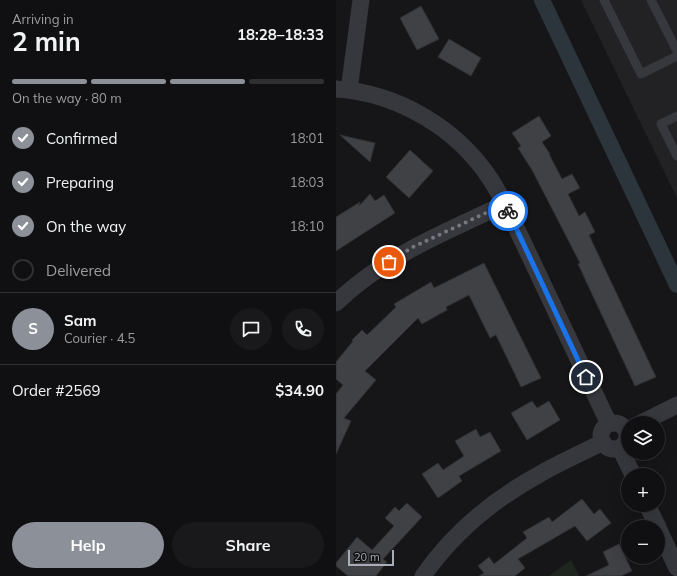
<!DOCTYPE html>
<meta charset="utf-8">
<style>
:root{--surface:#101012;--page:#19191b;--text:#f1f3f6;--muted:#9c9d9f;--line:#303032;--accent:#8c9099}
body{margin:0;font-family:Mulish,sans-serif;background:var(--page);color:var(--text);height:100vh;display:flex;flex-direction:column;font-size:15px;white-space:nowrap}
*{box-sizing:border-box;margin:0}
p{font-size:13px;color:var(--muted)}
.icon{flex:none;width:22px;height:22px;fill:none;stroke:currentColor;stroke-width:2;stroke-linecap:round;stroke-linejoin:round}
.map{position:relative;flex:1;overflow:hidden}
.drawer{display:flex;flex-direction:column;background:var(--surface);width:336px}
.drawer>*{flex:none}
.tools{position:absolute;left:285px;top:416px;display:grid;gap:8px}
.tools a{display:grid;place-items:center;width:44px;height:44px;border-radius:50%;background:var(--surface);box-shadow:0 4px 16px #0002,0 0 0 1px var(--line);font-size:20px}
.scale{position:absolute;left:12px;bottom:10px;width:46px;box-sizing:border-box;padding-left:4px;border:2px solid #a8adb8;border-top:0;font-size:11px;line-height:14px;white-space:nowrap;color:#a8adb8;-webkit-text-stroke:3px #111113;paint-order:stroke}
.pin{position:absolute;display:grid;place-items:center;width:34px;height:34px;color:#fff;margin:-17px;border:2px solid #fff;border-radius:50%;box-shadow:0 1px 4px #0007}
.courier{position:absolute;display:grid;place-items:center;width:40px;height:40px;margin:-20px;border:3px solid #1a73e8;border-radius:50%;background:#fff;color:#222;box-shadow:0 1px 5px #0007}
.headline em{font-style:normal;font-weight:700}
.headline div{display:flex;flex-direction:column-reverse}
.headline{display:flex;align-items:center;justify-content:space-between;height:68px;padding:0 12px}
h1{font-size:26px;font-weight:700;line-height:30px}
.bar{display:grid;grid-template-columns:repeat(4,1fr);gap:6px 4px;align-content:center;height:48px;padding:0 12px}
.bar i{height:5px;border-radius:3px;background:var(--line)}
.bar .on{background:var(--accent)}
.bar p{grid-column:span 4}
.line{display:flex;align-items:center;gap:10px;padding:0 12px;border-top:1px solid var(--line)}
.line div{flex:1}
.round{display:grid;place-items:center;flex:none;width:42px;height:42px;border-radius:21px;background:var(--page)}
ol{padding:0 12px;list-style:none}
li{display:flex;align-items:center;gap:12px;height:44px}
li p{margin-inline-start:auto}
li .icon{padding:4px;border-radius:50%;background:var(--accent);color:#fff;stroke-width:4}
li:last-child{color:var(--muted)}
li i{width:22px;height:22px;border:2px solid var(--line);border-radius:50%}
.cta{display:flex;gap:8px;margin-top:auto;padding:8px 12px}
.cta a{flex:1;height:46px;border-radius:24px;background:var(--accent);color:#fff;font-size:16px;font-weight:700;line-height:46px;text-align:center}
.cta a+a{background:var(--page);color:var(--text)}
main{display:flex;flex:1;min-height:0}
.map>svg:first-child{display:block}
.built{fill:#222225}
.green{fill:#1e261f}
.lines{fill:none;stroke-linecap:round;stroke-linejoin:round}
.canal{stroke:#2c353c;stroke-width:16}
.building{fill:#404145;stroke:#303034}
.service{stroke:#37383d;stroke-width:9}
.minor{stroke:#37383d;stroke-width:17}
.done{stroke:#757880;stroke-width:4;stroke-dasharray:0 7.2}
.route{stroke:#1a73e8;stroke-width:5}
</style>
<main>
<section class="drawer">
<div class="headline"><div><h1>2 min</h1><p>Arriving in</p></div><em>18:28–18:33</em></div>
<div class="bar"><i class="on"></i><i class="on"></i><i class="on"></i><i></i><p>On the way · 80 m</p></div>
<ol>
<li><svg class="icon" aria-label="check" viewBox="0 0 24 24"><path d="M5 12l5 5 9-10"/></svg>Confirmed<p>18:01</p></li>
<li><svg class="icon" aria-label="check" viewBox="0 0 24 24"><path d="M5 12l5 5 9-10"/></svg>Preparing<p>18:03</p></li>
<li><svg class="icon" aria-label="check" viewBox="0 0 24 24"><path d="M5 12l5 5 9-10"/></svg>On the way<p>18:10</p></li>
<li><i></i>Delivered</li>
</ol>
<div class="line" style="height:72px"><b class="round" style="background:var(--accent);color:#fff">S</b><div><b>Sam</b><p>Courier · 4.5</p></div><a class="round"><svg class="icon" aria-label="chat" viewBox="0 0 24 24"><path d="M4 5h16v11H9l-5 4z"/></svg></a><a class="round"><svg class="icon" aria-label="phone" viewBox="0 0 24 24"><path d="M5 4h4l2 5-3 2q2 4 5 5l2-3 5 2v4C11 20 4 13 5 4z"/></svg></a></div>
<div class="line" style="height:52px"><div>Order #2569</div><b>$34.90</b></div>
<div class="cta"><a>Help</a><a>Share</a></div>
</section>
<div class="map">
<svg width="341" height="576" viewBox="0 0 341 576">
<rect width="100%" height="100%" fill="#161618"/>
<path class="built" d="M245,0H341V198Z"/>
<path class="green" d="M235,560L243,576H213Z"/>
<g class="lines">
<path class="canal" d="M206,0L341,285"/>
</g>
<path class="building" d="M85,6L103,39L81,50L64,18Z
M113,39L145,58L135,76L102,57Z
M203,116L215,136L206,142L214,154H213L226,179L236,174L244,188L232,194L243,216L249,212L259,232L253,235L320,377L299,386L242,264L244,263L196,170L182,148L185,146L176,133Z
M4,135L39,143L34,162Z
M74,150L97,171L73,198L50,177Z
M34,194L39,201L48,195L59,213L0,251V217L24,202L23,206Z
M148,263L205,378L185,387L160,335L154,338L133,295L110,307L111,310L86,324L82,318L29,371L40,380L8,418L15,421L0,454V394L7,385L0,379V362L17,341L16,340L26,330L31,335L60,307L58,304L95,282L98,288Z
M196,401L201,408L213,401L224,420L191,440L175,413Z
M140,429L144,437L154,432L165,451L123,476L126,481L102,498L86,474L102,463L107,470L128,456L119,441Z
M246,499L258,514L264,509L275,523L251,541L239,526L182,559L189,568L179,576H143L148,573L142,566L153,557L158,564L191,538L187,532L213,517L216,522Z
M71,503L86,517L47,559L51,562L40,576H12L0,566V563L21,537L36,550L58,526L49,518L59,507L63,511Z
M283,544L296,571L285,576H250L273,565L267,552Z"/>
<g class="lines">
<path class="service" d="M268,0L305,74L341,56
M315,0L341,51
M341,116L325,124L341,156"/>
<path class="minor" d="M0,89C62,93 121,128 155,180C160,188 164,196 169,204L273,424
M13,90L25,0
M0,303C47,257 109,232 169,204
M265 436a13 13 0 1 1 26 0a13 13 0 1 1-26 0Z
M305,423L341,405
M284,448L297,475
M311,505L322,527
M322,528L341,568
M87,576C117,533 158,499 204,474C224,462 246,453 267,442"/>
</g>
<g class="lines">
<path class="done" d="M53,262L75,248L169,204L172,211"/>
<path class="route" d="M172,211L250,377"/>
</g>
</svg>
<div class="tools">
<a><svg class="icon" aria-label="layers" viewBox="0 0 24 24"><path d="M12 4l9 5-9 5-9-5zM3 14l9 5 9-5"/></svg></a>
<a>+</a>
<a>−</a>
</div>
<div class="scale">20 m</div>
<div class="pin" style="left:53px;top:262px;background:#ea580c"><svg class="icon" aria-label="bag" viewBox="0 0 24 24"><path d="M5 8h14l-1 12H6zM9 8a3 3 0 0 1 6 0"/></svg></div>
<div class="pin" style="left:250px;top:377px;background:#1f2937"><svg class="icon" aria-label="home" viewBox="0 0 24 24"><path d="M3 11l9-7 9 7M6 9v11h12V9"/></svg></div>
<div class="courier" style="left:172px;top:211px"><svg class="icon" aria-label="bike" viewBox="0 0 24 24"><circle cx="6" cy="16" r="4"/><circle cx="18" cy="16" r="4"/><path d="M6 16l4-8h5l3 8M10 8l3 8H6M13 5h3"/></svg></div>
</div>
</main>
